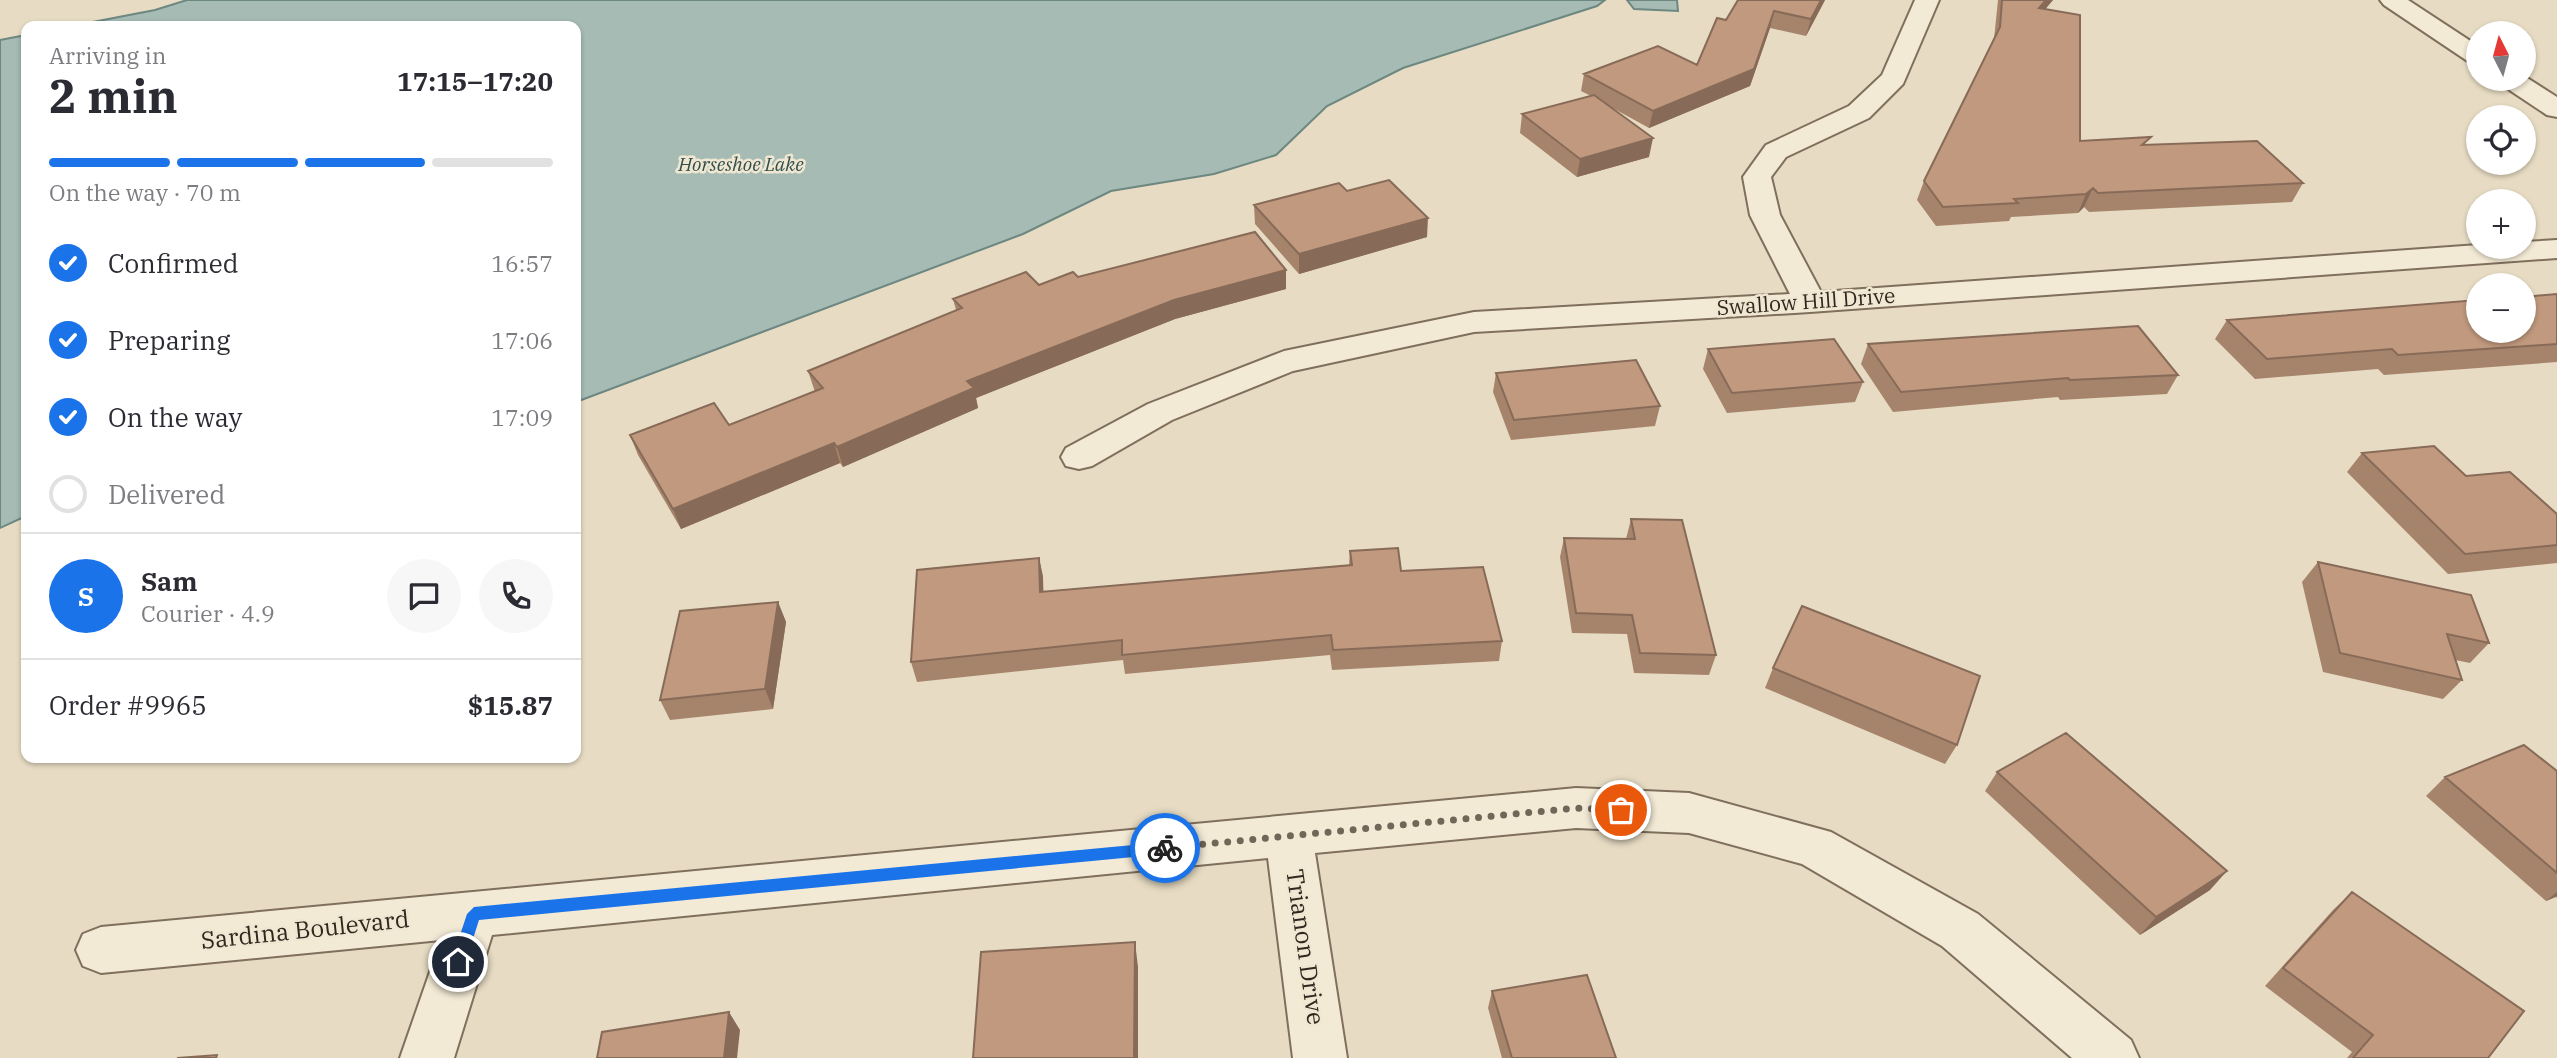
<!DOCTYPE html>
<meta charset="utf-8">
<style>
:root{--surface:#fff;--page:#f7f7f7;--text:#2b2b33;--muted:#7c7c81;--line:#e1e1e2;--accent:#1a73e8}
body{margin:0;font-family:"IBM Plex Serif",serif;background:var(--page);color:var(--text);height:100vh;display:flex;flex-direction:column;font-size:26px;white-space:nowrap}
*{box-sizing:border-box;margin:0}
p{font-size:23px;color:var(--muted)}
.icon{flex:none;width:38px;height:38px;fill:none;stroke:currentColor;stroke-width:2;stroke-linecap:round;stroke-linejoin:round}
.map{position:relative;flex:1;overflow:hidden}
.sheet{position:absolute;left:21px;top:21px;width:560px;height:742px;display:flex;flex-direction:column;background:var(--surface);border-radius:14px;box-shadow:0 2px 5px #0004}
.sheet>*{flex:none}
.needle{width:46px;rotate:354deg}
.buttons{position:absolute;left:2466px;top:21px;display:grid;gap:14px}
.buttons a{display:grid;place-items:center;width:70px;height:70px;border-radius:50%;background:var(--surface);box-shadow:0 2px 5px #0004;font-size:35px}
.pin{position:absolute;display:grid;place-items:center;width:60px;height:60px;color:#fff;margin:-30px;border:4px solid #fff;border-radius:50%;box-shadow:0 2px 7px #0007}
.courier{position:absolute;display:grid;place-items:center;width:70px;height:70px;margin:-35px;border:5px solid #1a73e8;border-radius:50%;background:#fff;color:#222;box-shadow:0 2px 9px #0007}
.headline em{font-style:normal;font-weight:800}
.headline div{display:flex;flex-direction:column-reverse}
.headline{display:flex;align-items:center;justify-content:space-between;height:119px;padding:0 28px}
h1{font-size:46px;font-weight:800;line-height:52px}
.bar{display:grid;grid-template-columns:repeat(4,1fr);gap:10px 7px;align-content:center;height:84px;padding:0 28px}
.bar i{height:9px;border-radius:5px;background:var(--line)}
.bar .selected{background:var(--accent)}
.bar p{grid-column:span 4}
.line{display:flex;align-items:center;gap:18px;padding:0 28px;border-top:2px solid var(--line)}
.line div{flex:1}
.round{display:grid;place-items:center;flex:none;width:74px;height:74px;border-radius:37px;background:var(--page)}
ol{padding:0 28px;list-style:none}
li{display:flex;align-items:center;gap:21px;height:77px}
li p{margin-inline-start:auto}
li .icon{padding:7px;border-radius:50%;background:var(--accent);color:#fff;stroke-width:4}
li:last-child{color:var(--muted)}
li i{width:38px;height:38px;border:4px solid var(--line);border-radius:50%}
.map>svg:first-child{display:block}
.water{fill:#a5bbb4;stroke:#6d8781;stroke-width:2}
.lines{fill:none;stroke-linecap:round;stroke-linejoin:round}
.street-casing{stroke:#7f6f5c;stroke-width:4}
.street{fill:#f3ead5;fill-rule:evenodd}
.wall{fill:#a6846c}
.shaded-wall{fill:#876b58}
.building{fill:#c1997e;stroke:#876b58;stroke-width:2}
.route{fill:#1a73e8}
.done{stroke:#716658;stroke-width:7;stroke-dasharray:0 12.6}
.labels{text-anchor:middle;stroke-width:5;stroke-linejoin:round;paint-order:stroke}
.far-water-label{font-size:19px;font-style:italic;fill:#304f4d;stroke:#f0e7d2}
.street-label{font-size:21px;fill:#31271e;stroke:#f0e7d2}
.near-street-label{font-size:24px;fill:#31271e;stroke:#f0e7d2}
</style>
<div class="map">
<svg width="2557" height="1058" viewBox="0 0 2557 1058">
<rect width="100%" height="100%" fill="#e7dcc3"/>
<path class="water" d="M187,0H1605L1597,6L1403,68L1327,106L1276,155L1214,174L1111,191L1023,234L576,402V26H72L155,10Z
M1627,0H1677L1678,11L1634,9Z
M26,35V516L0,528V40Z"/>
<g class="lines">
<g class="street-casing">
<path id="street" d="M1915,0H1939L1903,84L1869,118L1786,157L1771,177L1780,215L1821,292L2478,245L2524,247V242L2557,240V258L1810,312L1474,332L1293,371L1172,420L1092,466L1079,469L1066,466L1061,457L1066,448L1148,404L1284,351L1474,312L1790,294L1750,215L1743,177L1766,145L1849,106L1882,75Z
M2380,0H2408L2478,46V65L2469,62L2384,5Z
M2524,76L2557,97V117L2547,115L2502,85L2498,79H2524Z
M1576,788L1689,793L1831,832L1978,914L2131,1040L2139,1058H2072L1942,946L1802,864L1689,833L1576,828L1315,853L1347,1058H1293L1268,858L492,935L454,1058H400L441,940L101,973L83,966L76,950L83,934L101,927Z"/>
</g>
<use href="#street" class="street"/>
</g>
<path class="wall" d="M1825,0L1806,36L1770,28L1750,86L1649,128L1609,106L1649,157L1577,177L1520,133L1522,114L1591,96L1581,91L1584,74L1697,65L1726,20Z
M1998,0H2053L2045,9L2080,141L2148,145L2303,183L2292,202L2089,212L2084,207L2078,213L2011,217L2009,221L1936,226L1917,200L1924,181L1994,39Z
M1347,191L1427,237L1299,274L1255,224L1254,205Z
M1286,270V289L1175,319L976,398L978,408L843,467L840,463L681,529L638,455L630,435L729,425L815,392L808,371L956,310L953,299L1039,285L1078,277Z
M2557,294V362L2384,375L2378,369L2255,379L2215,339L2227,320Z
M1868,344L2178,375L2167,394L2060,400L2058,397L1893,412L1861,364Z
M1708,349L1863,382L1855,402L1727,413L1703,369Z
M1496,373L1660,406L1655,426L1511,440L1493,392Z
M2362,453L2466,476L2557,514V563L2448,574L2347,472Z
M1631,519L1716,655L1709,675L1634,673L1627,634L1572,633L1560,557L1564,538L1626,539Z
M1350,551L1401,571L1502,641L1499,661L1332,670L1330,655L1125,674L1123,660L917,682L911,662L1039,558L1043,577V592L1349,565Z
M2318,562L2489,643L2470,663L2455,660L2462,680L2443,699L2323,672L2302,582Z
M778,602L786,622L773,709L670,720L660,700Z
M1773,668L1957,745L1945,764L1765,688Z
M2557,771V898L2556,897L2546,901L2426,796L2445,777Z
M1997,772L2210,890L2140,935L1985,791Z
M2352,892L2488,1058H2347L2352,1052L2265,986L2333,910Z
M1492,991L1616,1058H1502L1488,1008Z"/>
<path class="shaded-wall" d="M1821,0H1825L1806,36L1811,19Z
M2046,0H2053L2032,25L2039,8Z
M1774,11L1770,28L1750,86L1649,128L1653,111Z
M1653,138L1649,157L1577,177L1580,159Z
M2093,188L2084,207L2078,213L2086,194Z
M1428,218L1427,237L1299,274V254Z
M1286,270V289L1175,319L976,398L978,408L843,467L837,447L967,381L1174,300Z
M834,443L840,463L681,529L673,509Z
M1039,558L1043,577L1044,612L1040,592Z
M778,602L786,622L773,709L765,689Z
M2227,871L2210,890L2140,935L2156,917Z
M2557,892V896L2546,901Z
M1135,942L1138,967V1058H1134Z
M729,1012L740,1030L737,1058H724Z"/>
<path class="building" d="M1738,0H1821L1811,19L1774,11L1754,69L1653,111L1584,74L1658,46L1697,65L1717,18L1726,20Z
M2002,0H2046L2039,8L2080,15V141L2151,137L2142,145L2257,141L2303,183L2098,193L2093,188L2086,194L2014,199L2018,203L1943,207L1924,181L2000,27Z
M1594,95L1653,138L1580,159L1522,114Z
M1389,180L1428,218L1299,254L1254,205L1339,183L1347,191Z
M1255,232L1286,270L1174,300L967,381L974,388L837,447L834,443L673,509L630,435L714,403L729,425L823,388L808,371L962,308L953,299L1026,272L1039,285L1073,272L1078,277Z
M2557,294V344L2398,355L2392,349L2267,359L2227,320L2478,300V331H2524V297Z
M2138,326L2178,375L2070,380L2068,378L1901,392L1868,344Z
M1834,339L1863,382L1732,393L1708,349Z
M1636,360L1660,406L1514,420L1496,373Z
M2434,446L2466,476L2510,472L2557,514V545L2465,554L2362,453Z
M1631,519L1682,520L1716,655L1640,653L1632,615L1576,613L1564,538L1635,539Z
M1398,548L1401,571L1483,567L1502,641L1333,650L1331,635L1122,655V640L911,662L917,570L1039,558L1040,592L1352,565L1350,551Z
M2318,562L2471,595L2489,643L2447,634L2462,680L2340,653Z
M778,602L765,689L660,700L680,611Z
M1802,606L1980,676L1957,745L1773,668Z
M2066,733L2227,871L2156,917L1997,772Z
M2524,745L2557,771V873L2445,777Z
M2352,892L2524,1011L2488,1058H2353L2373,1035L2283,968Z
M1135,942L1134,1058H973L981,952Z
M1587,975L1616,1058H1512L1492,991Z
M729,1012L724,1058H597L602,1032Z
M217,1055L216,1058H177Z"/>
<path class="route" d="M1165,842L1172,848L1165,854L479,920L464,967L458,969L451,962L467,914L474,907Z"/>
<g class="lines">
<path class="done" d="M1165,848L1576,808L1621,810"/>
</g>
<g class="labels">
<g class="far-water-label">
<text x="741" y="171">Horseshoe Lake</text>
</g>
<g class="street-label">
<text transform="translate(1806 302) rotate(-4)" y="7">Swallow Hill Drive</text>
</g>
<g class="near-street-label">
<text transform="translate(305 930) rotate(-6)" y="8">Sardina Boulevard</text>
<text transform="translate(1305 947) rotate(82)" y="8">Trianon Drive</text>
</g>
</g>
</svg>
<div class="buttons">
<a><svg class="needle" viewBox="-14 -14 28 28"><path d="M0-13l5 13h-10z" fill="#e53935"/><path d="M0 13l5-13h-10z" fill="#7c7c81"/></svg></a>
<a><svg class="icon" aria-label="locate" viewBox="0 0 24 24"><circle cx="12" cy="12" r="6"/><path d="M12 2v4M12 18v4M2 12h4M18 12h4"/></svg></a>
<a>+</a>
<a>−</a>
</div>
<div class="pin" style="left:1621px;top:810px;background:#ea580c"><svg class="icon" aria-label="bag" viewBox="0 0 24 24"><path d="M5 8h14l-1 12H6zM9 8a3 3 0 0 1 6 0"/></svg></div>
<div class="pin" style="left:458px;top:962px;background:#1f2937"><svg class="icon" aria-label="home" viewBox="0 0 24 24"><path d="M3 11l9-7 9 7M6 9v11h12V9"/></svg></div>
<div class="courier" style="left:1165px;top:848px"><svg class="icon" aria-label="bike" viewBox="0 0 24 24"><circle cx="6" cy="16" r="4"/><circle cx="18" cy="16" r="4"/><path d="M6 16l4-8h5l3 8M10 8l3 8H6M13 5h3"/></svg></div>
<section class="sheet">
<div class="headline"><div><h1>2 min</h1><p>Arriving in</p></div><em>17:15–17:20</em></div>
<div class="bar"><i class="selected"></i><i class="selected"></i><i class="selected"></i><i></i><p>On the way · 70 m</p></div>
<ol>
<li><svg class="icon" aria-label="check" viewBox="0 0 24 24"><path d="M5 12l5 5 9-10"/></svg>Confirmed<p>16:57</p></li>
<li><svg class="icon" aria-label="check" viewBox="0 0 24 24"><path d="M5 12l5 5 9-10"/></svg>Preparing<p>17:06</p></li>
<li><svg class="icon" aria-label="check" viewBox="0 0 24 24"><path d="M5 12l5 5 9-10"/></svg>On the way<p>17:09</p></li>
<li><i></i>Delivered</li>
</ol>
<div class="line" style="height:126px"><b class="round" style="background:var(--accent);color:#fff">S</b><div><b>Sam</b><p>Courier · 4.9</p></div><a class="round"><svg class="icon" aria-label="chat" viewBox="0 0 24 24"><path d="M4 5h16v11H9l-5 4z"/></svg></a><a class="round"><svg class="icon" aria-label="phone" viewBox="0 0 24 24"><path d="M5 4h4l2 5-3 2q2 4 5 5l2-3 5 2v4C11 20 4 13 5 4z"/></svg></a></div>
<div class="line" style="height:91px"><div>Order #9965</div><b>$15.87</b></div>
</section>
</div>
